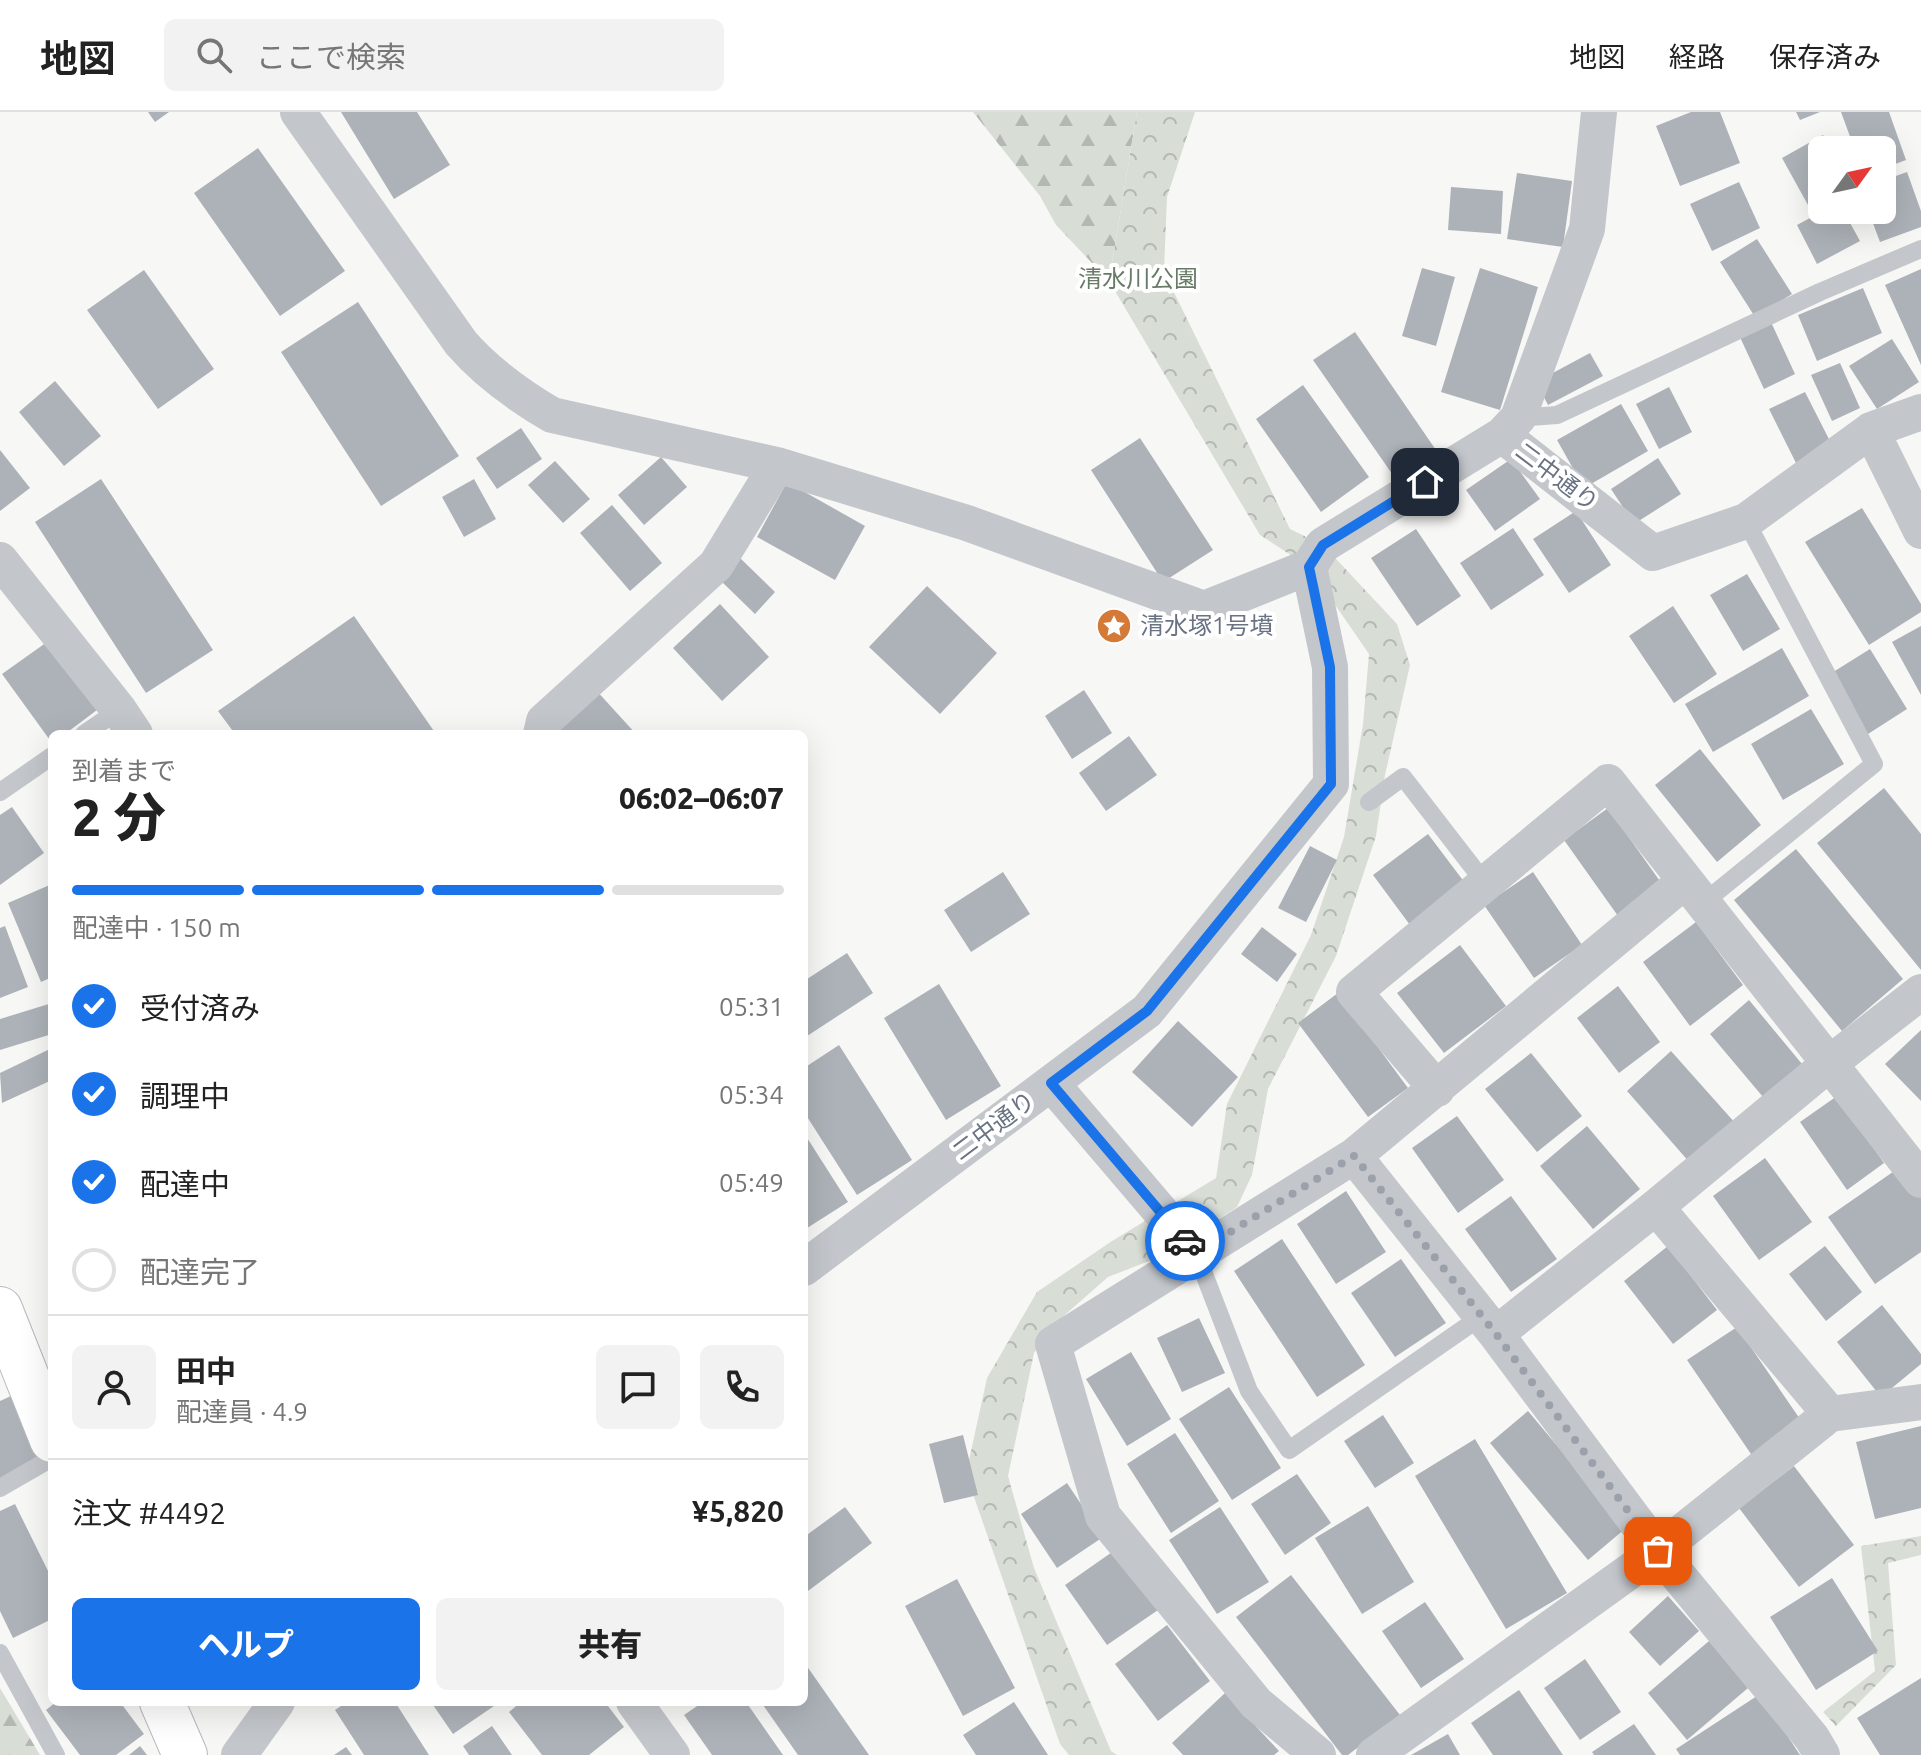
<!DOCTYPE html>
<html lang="ja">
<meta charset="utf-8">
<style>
:root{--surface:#fff;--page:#f2f2f2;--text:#222;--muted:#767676;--line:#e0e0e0;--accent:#1a73e8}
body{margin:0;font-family:Ubuntu,"Noto Sans JP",sans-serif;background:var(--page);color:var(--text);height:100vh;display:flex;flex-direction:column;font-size:30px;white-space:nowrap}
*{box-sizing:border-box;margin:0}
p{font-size:26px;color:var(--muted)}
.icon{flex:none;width:44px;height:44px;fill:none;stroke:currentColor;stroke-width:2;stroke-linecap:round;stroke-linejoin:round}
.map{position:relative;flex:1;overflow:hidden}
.drawer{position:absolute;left:48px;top:618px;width:760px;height:976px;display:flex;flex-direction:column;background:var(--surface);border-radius:12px;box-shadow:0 8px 32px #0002}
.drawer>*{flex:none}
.needle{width:52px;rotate:57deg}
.controls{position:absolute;left:1808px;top:24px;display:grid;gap:16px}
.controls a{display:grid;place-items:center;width:88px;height:88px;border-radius:12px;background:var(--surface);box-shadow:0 8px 32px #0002;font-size:40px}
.pin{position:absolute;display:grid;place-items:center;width:68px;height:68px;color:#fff;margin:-34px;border-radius:16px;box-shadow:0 4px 12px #0006}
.courier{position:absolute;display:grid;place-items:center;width:80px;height:80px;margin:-40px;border:6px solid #1a73e8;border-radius:50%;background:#fff;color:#222;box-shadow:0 2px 10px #0007}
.headline em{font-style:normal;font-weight:800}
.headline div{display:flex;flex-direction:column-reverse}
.headline{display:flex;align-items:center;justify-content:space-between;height:136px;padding:0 24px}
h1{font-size:52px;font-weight:800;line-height:60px}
.bar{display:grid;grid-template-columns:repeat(4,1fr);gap:12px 8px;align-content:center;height:96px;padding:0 24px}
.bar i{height:10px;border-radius:6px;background:var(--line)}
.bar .selected{background:var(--accent)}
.bar p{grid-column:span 4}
.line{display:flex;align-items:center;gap:20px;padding:0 24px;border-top:2px solid var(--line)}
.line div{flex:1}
.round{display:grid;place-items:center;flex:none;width:84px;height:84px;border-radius:12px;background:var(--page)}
ol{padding:0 24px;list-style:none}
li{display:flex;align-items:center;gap:24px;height:88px}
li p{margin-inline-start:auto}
li .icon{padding:8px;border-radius:50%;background:var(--accent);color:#fff;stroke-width:4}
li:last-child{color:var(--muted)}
li i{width:44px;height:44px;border:4px solid var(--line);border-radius:50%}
.button{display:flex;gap:16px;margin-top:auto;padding:16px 24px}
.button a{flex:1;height:92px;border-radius:12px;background:var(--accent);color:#fff;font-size:32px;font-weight:800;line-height:92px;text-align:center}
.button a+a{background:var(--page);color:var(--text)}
header{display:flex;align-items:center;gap:48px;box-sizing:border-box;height:112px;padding:0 40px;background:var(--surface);border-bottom:2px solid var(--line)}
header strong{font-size:38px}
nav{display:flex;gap:44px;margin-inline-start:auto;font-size:28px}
.search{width:560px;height:72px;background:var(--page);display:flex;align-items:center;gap:20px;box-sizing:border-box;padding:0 28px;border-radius:12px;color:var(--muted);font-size:30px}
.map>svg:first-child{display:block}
.forest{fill:url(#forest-firs)}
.park{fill:url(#park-crowns)}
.building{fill:#adb2b8}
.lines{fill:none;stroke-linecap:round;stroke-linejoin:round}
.primary-casing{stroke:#b7b9bd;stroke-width:46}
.service{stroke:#c3c6ca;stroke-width:18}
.minor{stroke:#c3c6ca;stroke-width:36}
.primary{stroke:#fff;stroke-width:44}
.done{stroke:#9ba1ab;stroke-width:8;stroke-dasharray:0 14.4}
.route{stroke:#1a73e8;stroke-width:10}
.labels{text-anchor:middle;stroke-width:8;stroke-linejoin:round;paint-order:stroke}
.park-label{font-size:24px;fill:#687b67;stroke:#fff}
.street-label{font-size:24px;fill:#697383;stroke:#fff}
.poi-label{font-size:24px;fill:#697383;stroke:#fff;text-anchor:start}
</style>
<header>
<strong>地図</strong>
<div class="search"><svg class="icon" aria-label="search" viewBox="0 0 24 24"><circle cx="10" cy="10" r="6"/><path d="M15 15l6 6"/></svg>ここで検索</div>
<nav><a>地図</a><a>経路</a><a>保存済み</a></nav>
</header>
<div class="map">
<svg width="1921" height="1643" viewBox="0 0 1921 1643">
<defs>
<pattern id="forest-firs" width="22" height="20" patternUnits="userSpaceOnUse" patternTransform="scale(2)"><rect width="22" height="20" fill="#d8ded6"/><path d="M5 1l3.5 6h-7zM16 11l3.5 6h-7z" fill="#b3b8b3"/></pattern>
<pattern id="park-crowns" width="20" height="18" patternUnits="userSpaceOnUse" patternTransform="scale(2)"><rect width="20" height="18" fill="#d8ded6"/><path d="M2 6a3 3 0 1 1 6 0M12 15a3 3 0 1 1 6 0" fill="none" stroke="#b3b8b3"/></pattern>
</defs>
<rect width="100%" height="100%" fill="#f7f7f5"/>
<path class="forest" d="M973,0H1137L1109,169L1056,113L1040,84Z
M0,1576L40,1643H0Z"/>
<path class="park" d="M1137,0H1195L1167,85L1164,160L1290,417L1323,433L1397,512L1410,553L1385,663L1376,724L1336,844L1268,977L1252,1063L1237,1095L1162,1144L1108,1165L1058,1209L1034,1241L1008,1364L1034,1456L1111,1639L1117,1643H1069L1060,1632L966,1362L987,1266L1037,1180L1112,1129L1216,1066L1227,992L1311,823L1344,725L1363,612L1369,542L1309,455L1260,423L1109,169Z
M1921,1424V1443L1888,1451L1896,1553L1836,1614L1823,1600L1875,1559L1861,1434Z"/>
<path class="building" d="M148,0H169L155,10Z
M341,0H417L450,53L394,87Z
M1691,0H1720L1740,51L1680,74L1656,14Z
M1796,0H1820L1800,8Z
M1841,0H1889L1906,48L1882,57V38H1855Z
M1823,23L1832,38H1822V85L1808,93L1782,46Z
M258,36L345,159L280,204L194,81Z
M1907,60L1921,99V115L1880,130L1868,98H1882V69Z
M1517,61L1572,69L1563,135L1507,127Z
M1739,70L1760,116L1712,139L1690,92Z
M1451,75L1503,79L1501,122L1448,118Z
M1825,98H1843L1860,129L1817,152L1797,113Z
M1757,127L1792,182L1755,205L1720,150Z
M1422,156L1455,165L1436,234L1402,224Z
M1480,156L1538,175L1500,298L1441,280Z
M1921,157V253L1885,173Z
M144,158L214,257L158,297L87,198Z
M1863,176L1882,221L1817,249L1798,203Z
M358,190L459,344L381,394L281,240Z
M1770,208L1795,262L1764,277L1739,223Z
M1355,220L1438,341L1397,369L1313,248Z
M1892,227L1919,270L1877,297L1849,254Z
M1590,241L1603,264L1548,293L1536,270Z
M1840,251L1860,296L1832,309L1811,263Z
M55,269L101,324L64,354L19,300Z
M1303,273L1369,365L1321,400L1256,307Z
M1669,275L1692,320L1659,337L1636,292Z
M1805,280L1832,333L1796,351L1769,297Z
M1621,292L1648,339L1584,376L1557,328Z
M521,316L542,347L497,377L476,346Z
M1140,326L1213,438L1163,470L1091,358Z
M0,338L30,376L0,399Z
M661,345L687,375L644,413L618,383Z
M1658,346L1681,382L1634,412L1611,377Z
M1511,347L1540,387L1495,419L1466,378Z
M555,349L590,387L563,411L528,373Z
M101,367L213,538L146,581L35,410Z
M474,367L496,407L464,425L442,385Z
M787,370L865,414L835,468L757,425Z
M612,393L662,451L630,479L580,421Z
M1862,396L1921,492V500L1869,533L1805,430Z
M1576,399L1611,453L1569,481L1533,427Z
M1513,416L1544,463L1491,498L1460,451Z
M1416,417L1461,484L1417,514L1371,446Z
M740,446L775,480L755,502L720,468Z
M1747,462L1780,517L1743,539L1710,483Z
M927,474L997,541L940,602L869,535Z
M720,492L769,545L722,589L673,536Z
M1673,494L1717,562L1674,591L1629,524Z
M354,504L436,622H235L218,599Z
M1921,514V583L1892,530Z
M47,530L97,598L65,622H52V631L2,562Z
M1782,536L1809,584L1713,640L1685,592Z
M1870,537L1907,597L1868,622L1830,562Z
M595,577L636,622H557Z
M1084,578L1112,621L1072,647L1045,604Z
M1811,597L1844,652L1783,688L1751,632Z
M1129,624L1157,663L1106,699L1079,661Z
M1700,637L1761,713L1717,750L1655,673Z
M1884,676L1921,722V858L1817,731Z
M12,695L44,741L0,773V703Z
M1608,696L1662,772L1618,804L1564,728Z
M1428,722L1465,771L1410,813L1373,763Z
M1310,734L1337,748L1306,810L1278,796Z
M1796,737L1903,867L1842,919L1734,788Z
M1003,760L1030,802L971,840L944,798Z
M1533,760L1582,833L1534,866L1484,793Z
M52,772V865L41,870L8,791Z
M1696,810L1743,873L1690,914L1643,850Z
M5,814L28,875L0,886V816Z
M1262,815L1297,842L1277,870L1241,842Z
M1460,833L1506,894L1444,941L1397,881Z
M847,841L873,881L804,926V869Z
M939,872L1001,974L946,1008L884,906Z
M1618,874L1660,930L1619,961L1577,906Z
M1338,881L1408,976L1368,1005L1298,911Z
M1749,888L1802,952L1763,985L1710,922Z
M52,891V922L0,938V907Z
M1178,909L1238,965L1192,1015L1132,960Z
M1921,918V989L1885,952Z
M839,933L912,1048L857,1083L804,1000V956Z
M52,936V968L2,991L0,961Z
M1671,939L1736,1012L1691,1052L1627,979Z
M1531,941L1582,1004L1537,1040L1485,977Z
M1837,984L1884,1051L1847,1078L1800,1010Z
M1457,1004L1504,1068L1458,1101L1412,1036Z
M1587,1014L1640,1077L1593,1117L1540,1054Z
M804,1021L848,1090L804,1118Z
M1765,1046L1812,1110L1759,1148L1713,1084Z
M1900,1055L1921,1085V1140L1875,1172L1828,1105Z
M1346,1079L1386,1140L1336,1172L1297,1112Z
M1511,1084L1557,1147L1511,1180L1465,1117Z
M1282,1127L1365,1253L1317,1285L1234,1159Z
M1668,1134L1717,1198L1673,1232L1624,1169Z
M1825,1134L1862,1180L1826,1209L1789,1162Z
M1401,1147L1446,1211L1395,1245L1351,1181Z
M1882,1193L1921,1242V1252L1881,1285L1837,1230Z
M1199,1206L1225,1261L1182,1280L1157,1226Z
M1737,1215L1802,1310L1753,1345L1687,1248Z
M1131,1240L1171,1307L1127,1334L1086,1267Z
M1229,1275L1281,1356L1232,1388L1179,1307Z
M11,1284L42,1348L0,1368V1289Z
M1528,1299L1626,1416L1588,1448L1490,1331Z
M1383,1303L1414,1351L1375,1376L1344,1329Z
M1921,1314V1396L1875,1407L1856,1330Z
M1175,1321L1219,1389L1171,1421L1127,1352Z
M963,1323L978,1383L944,1391L929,1332Z
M1475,1327L1567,1481L1506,1517L1415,1364Z
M1794,1354L1854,1433L1799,1475L1739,1396Z
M1297,1362L1331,1411L1285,1443L1251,1392Z
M1067,1371L1103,1425L1057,1456L1021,1402Z
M15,1392L52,1467V1507L13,1526L0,1499V1399Z
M1368,1394L1414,1470L1362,1502L1315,1426Z
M845,1395L872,1431L808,1479L804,1474V1425Z
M1220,1395L1269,1470L1217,1502L1169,1428Z
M1115,1438L1158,1498L1107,1533L1065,1473Z
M1291,1463L1400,1603L1348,1643H1342L1236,1505Z
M1832,1466L1878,1539L1816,1578L1770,1505Z
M957,1467L1015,1576L963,1604L905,1494Z
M1668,1484L1699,1519L1660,1554L1629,1520Z
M1425,1490L1464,1547L1421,1576L1382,1519Z
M1167,1513L1210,1569L1158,1609L1115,1552Z
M1709,1529L1748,1576L1687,1628L1648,1581Z
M1585,1547L1621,1600L1580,1628L1544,1576Z
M804,1550L869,1643H798L761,1590H804Z
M1921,1566V1643H1880L1857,1606Z
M1519,1578L1563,1643H1493L1471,1611Z
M1225,1581L1279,1639L1274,1643H1183L1172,1631Z
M1760,1582L1800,1643H1680L1676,1637Z
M56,1590H120L144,1622L116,1643H80L46,1598Z
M347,1590H395L429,1643H364L335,1598Z
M431,1590H491L494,1594L453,1622Z
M521,1590H605L624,1615L589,1643H542L509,1600Z
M703,1590H746L783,1643H712L684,1603Z
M1014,1590L1048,1643H976L963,1623Z
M1634,1612L1656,1643H1594L1592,1640Z
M492,1614L512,1643H469L463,1634Z
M1448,1622L1460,1643H1411Z
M140,1634L147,1643H129Z
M346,1635L352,1643H334Z"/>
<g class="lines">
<g class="primary-casing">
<path id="primary" d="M0,1197L52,1328
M162,1590L185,1643"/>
</g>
<path class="service" d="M1518,306L1557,303L1820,180L1921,137
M84,622L119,598
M0,680L52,644
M1369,690L1403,665L1485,771
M1703,791L1874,652L1746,409
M1196,1141L1249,1279L1289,1338L1482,1204
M0,1376L52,1346
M0,1541L56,1643"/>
<path class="minor" d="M298,0L461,231C487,261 518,283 552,303L777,353L967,411L1204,497L1309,455
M1871,318L1921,419
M1502,323L1653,441L1746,409L1871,318L1921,300
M0,448L119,598L135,622
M541,622L544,609L716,453L777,353
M1051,971L1196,1141
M1437,977L1354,880L1608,670L1921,1068
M1354,1044L1496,1222L1658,1439L1812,1626L1822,1643
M1656,1095L1830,1302
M804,1156L1147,899L1331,672L1330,555L1309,455L1323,433L1502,323L1518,306L1587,117L1599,0
M1496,1222L1656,1095L1830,951L1921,880
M634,1590L672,1643
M239,1643L277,1590
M1318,1643L1256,1591L1103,1404L1053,1232L1354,1044L1685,769
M1374,1643L1658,1439L1830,1302L1921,1290"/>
<use href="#primary" class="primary"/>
</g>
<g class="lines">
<path class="done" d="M1185,1129L1196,1141L1354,1044L1496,1222L1658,1439"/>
<path class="route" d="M1185,1129L1051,971L1147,899L1331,672L1330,555L1309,455L1323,433L1425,370"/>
</g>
<defs>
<g id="sight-disc" transform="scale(1.8)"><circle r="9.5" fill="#d57937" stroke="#fff"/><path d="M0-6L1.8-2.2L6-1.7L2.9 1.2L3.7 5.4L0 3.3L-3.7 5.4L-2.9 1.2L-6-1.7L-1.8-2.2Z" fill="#fff"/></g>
</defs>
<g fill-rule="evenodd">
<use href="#sight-disc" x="1114" y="514"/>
</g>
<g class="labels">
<g class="park-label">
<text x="1138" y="175">清水川公園</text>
</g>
<g class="street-label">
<text transform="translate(1557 365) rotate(37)" y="8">二中通り</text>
<text transform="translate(994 1014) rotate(-37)" y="8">二中通り</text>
</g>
<g class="poi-label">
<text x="1140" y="522">清水塚1号墳</text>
</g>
</g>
</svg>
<div class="controls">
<a><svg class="needle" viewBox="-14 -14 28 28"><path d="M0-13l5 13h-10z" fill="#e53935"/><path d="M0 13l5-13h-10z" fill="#767676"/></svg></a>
</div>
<div class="pin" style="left:1658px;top:1439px;background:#ea580c"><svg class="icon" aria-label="bag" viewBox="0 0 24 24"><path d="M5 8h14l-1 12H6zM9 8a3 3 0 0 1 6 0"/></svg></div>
<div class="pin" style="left:1425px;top:370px;background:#1f2937"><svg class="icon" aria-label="home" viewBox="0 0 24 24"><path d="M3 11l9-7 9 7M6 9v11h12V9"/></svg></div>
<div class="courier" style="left:1185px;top:1129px"><svg class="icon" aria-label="car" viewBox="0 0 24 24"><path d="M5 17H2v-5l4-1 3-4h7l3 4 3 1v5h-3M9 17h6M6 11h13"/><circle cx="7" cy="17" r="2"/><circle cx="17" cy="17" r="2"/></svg></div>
<section class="drawer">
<div class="headline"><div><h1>2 分</h1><p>到着まで</p></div><em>06:02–06:07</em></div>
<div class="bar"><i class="selected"></i><i class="selected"></i><i class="selected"></i><i></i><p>配達中 · 150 m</p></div>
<ol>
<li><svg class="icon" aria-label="check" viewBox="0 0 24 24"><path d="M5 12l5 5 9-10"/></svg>受付済み<p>05:31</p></li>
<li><svg class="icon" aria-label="check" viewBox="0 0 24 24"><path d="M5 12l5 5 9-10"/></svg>調理中<p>05:34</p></li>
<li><svg class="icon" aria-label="check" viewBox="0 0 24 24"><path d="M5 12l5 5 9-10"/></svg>配達中<p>05:49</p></li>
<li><i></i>配達完了</li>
</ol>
<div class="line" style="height:144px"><a class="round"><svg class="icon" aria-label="person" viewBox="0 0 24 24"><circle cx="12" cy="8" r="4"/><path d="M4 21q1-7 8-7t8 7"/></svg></a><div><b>田中</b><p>配達員 · 4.9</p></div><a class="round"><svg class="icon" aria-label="chat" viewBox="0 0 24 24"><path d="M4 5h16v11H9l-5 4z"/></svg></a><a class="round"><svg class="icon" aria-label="phone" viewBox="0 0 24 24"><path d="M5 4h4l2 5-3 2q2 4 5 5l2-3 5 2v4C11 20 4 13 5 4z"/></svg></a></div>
<div class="line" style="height:104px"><div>注文 #4492</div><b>¥5,820</b></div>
<div class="button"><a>ヘルプ</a><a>共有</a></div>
</section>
</div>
